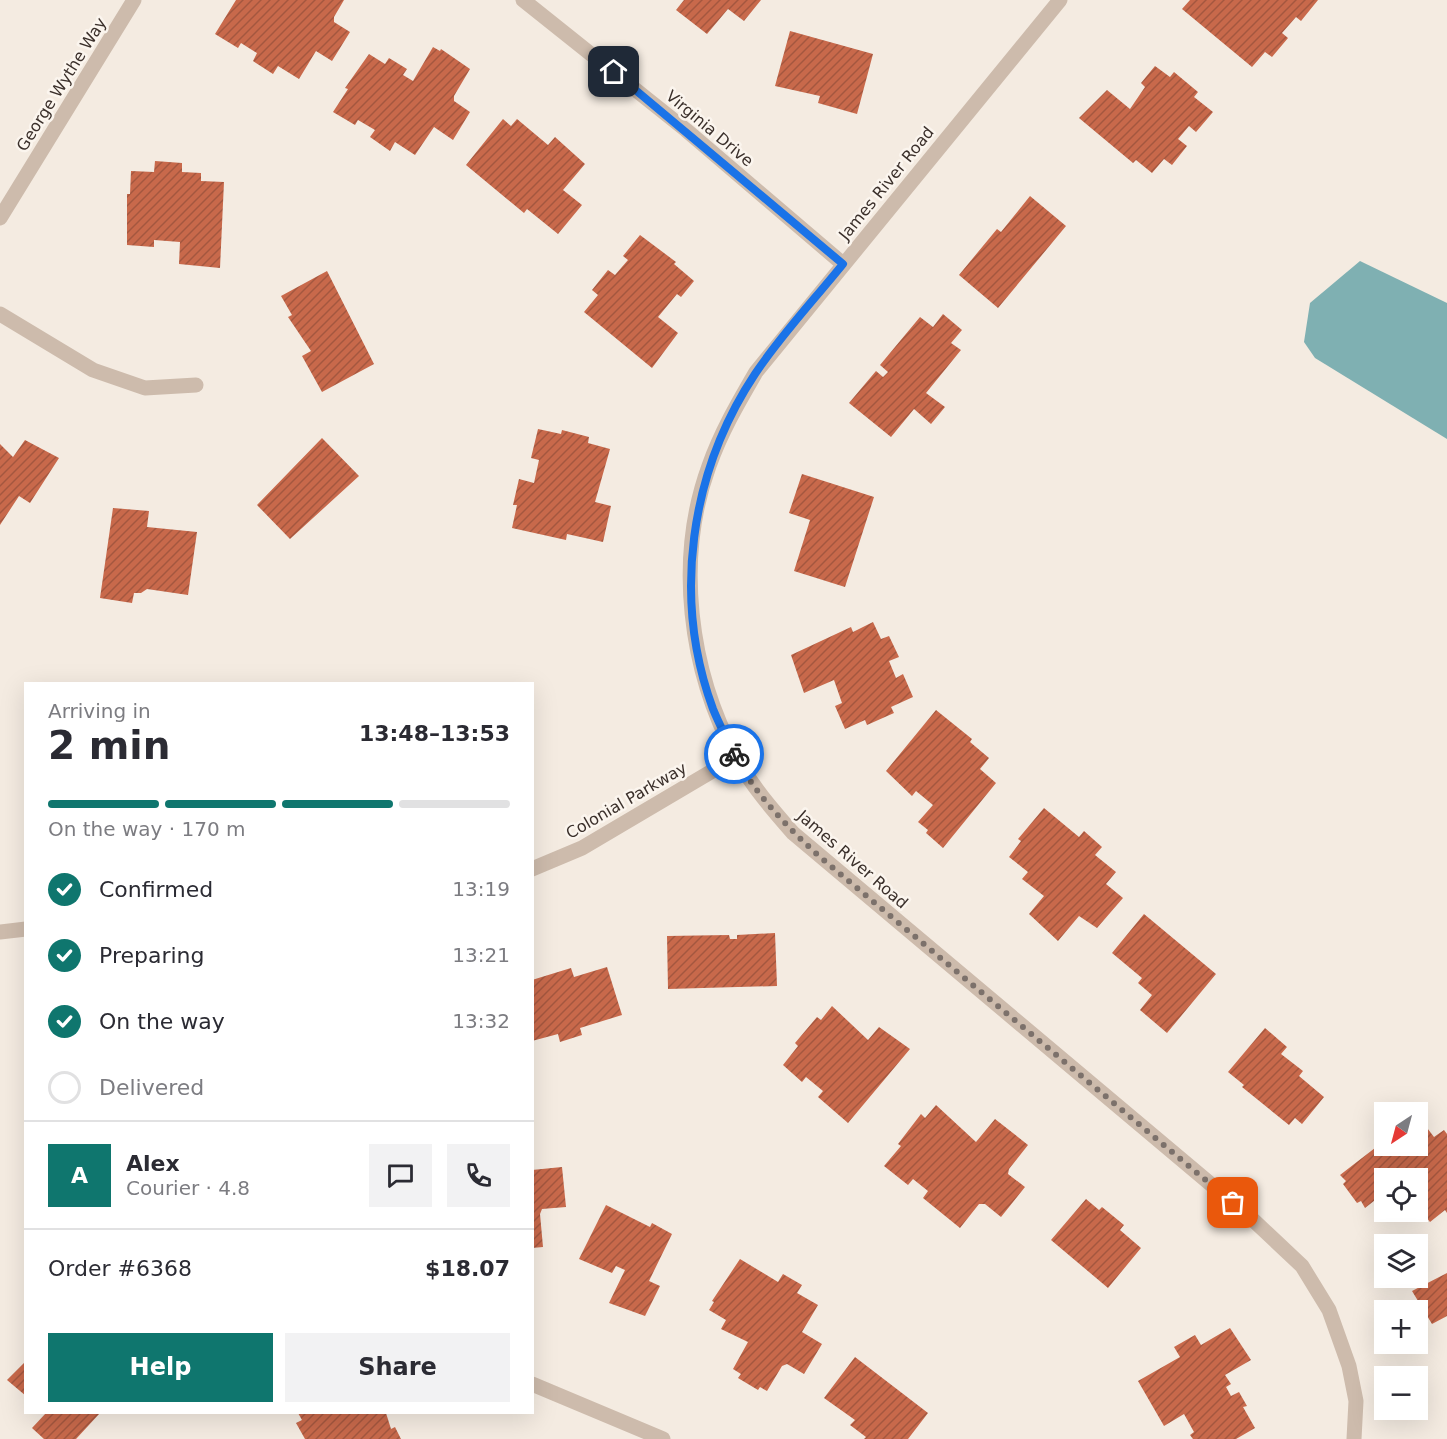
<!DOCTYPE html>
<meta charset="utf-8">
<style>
:root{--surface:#fff;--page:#f2f2f3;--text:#2b2b33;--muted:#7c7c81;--line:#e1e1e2;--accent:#0f766e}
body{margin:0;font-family:"DejaVu Sans",sans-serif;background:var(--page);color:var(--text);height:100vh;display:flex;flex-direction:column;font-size:22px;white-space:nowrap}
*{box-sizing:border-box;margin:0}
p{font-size:20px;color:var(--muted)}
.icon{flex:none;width:33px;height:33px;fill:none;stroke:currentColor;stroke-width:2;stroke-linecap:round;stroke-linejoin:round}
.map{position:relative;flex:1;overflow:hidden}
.details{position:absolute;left:24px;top:682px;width:510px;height:732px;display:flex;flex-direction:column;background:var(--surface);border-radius:0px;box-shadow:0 6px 24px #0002}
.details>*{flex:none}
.needle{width:39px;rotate:216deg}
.buttons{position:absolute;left:1374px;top:1102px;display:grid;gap:12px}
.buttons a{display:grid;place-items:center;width:54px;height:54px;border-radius:0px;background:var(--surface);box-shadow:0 6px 24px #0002;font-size:30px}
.pin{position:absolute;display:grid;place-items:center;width:51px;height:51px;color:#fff;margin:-26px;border-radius:12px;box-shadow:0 3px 9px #0006}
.courier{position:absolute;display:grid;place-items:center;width:60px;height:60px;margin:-30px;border:4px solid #1a73e8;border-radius:50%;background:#fff;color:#222;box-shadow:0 2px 8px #0007}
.summary em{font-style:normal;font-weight:700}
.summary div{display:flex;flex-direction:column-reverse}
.summary{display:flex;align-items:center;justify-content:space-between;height:102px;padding:0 24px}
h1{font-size:39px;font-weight:700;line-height:45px}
.bar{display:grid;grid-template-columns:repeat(4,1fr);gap:9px 6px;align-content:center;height:72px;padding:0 24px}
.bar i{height:8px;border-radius:4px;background:var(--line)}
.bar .active{background:var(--accent)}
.bar p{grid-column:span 4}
.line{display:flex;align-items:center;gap:15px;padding:0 24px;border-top:2px solid var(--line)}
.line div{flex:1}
.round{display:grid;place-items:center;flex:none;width:63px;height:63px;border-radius:0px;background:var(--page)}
ol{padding:0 24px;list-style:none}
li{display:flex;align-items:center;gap:18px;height:66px}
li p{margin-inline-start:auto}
li .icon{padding:6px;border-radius:50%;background:var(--accent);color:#fff;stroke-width:4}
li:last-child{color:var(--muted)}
li i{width:33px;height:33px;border:3px solid var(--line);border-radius:50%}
.primary-button{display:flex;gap:12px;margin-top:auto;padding:12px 24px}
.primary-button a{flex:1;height:69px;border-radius:0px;background:var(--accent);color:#fff;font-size:24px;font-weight:700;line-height:69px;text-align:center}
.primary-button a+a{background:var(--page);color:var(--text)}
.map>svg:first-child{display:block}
.water{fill:#7fb0b2}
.building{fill:url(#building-hatch)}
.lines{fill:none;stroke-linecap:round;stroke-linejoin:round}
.minor{stroke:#cdbbac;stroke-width:15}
.done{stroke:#7c716b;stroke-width:6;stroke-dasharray:0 10.8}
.route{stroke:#1a73e8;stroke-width:8}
.labels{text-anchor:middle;stroke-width:5;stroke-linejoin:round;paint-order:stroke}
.street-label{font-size:16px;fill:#3b302b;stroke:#fbf5ee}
</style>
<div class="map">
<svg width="1447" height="1439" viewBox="0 0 1447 1439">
<defs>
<pattern id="building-hatch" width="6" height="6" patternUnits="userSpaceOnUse" patternTransform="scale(1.5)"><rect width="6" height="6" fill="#c8694b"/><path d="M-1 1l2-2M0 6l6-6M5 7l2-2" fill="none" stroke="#a4573f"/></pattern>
</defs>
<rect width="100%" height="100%" fill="#f4ebe1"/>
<path class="water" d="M1360,261L1447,303V439L1315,358L1304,342L1310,303Z"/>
<path class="building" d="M236,0H344L334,17V22L350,32L332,61L316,51L299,79L278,66L273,74L253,61L257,53L241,43L238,48L215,34Z
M684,0H761L744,21L728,9L707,34L676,10Z
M1190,0H1318L1301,21L1296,17L1282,33L1288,38L1272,57L1265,52L1252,67L1182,9Z
M790,31L873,54L857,114L818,103L820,96L775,86Z
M433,47L440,51L441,49L470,69L454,96V101L470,112L453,140L434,127L415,155L395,142L390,151L370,137L375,130L358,120L355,125L333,112L348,89L345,88L369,54L385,64L389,58L407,69L403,75L413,81Z
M1155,66L1170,77L1174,72L1198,92L1194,97L1213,112L1196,132L1189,126L1178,139L1187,146L1172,165L1164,159L1152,173L1136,160L1133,163L1079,118L1107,90L1130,109L1145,87L1141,83Z
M503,119L511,126L517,119L548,145L555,137L585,164L563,190L582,205L558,234L527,209L524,213L466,165Z
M155,161L182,163V172L201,173V181L224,182L220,268L179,264L180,242L154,240V247L127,245V194H130L131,171L154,172Z
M1030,196L1066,226L998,308L959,275L997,229L1001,232Z
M640,235L676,262L674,264L694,281L681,297L677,294L658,317L678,333L652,368L584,312L598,295L592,290L608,270L615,275L628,260L623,256Z
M327,271L374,364L322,392L302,356L311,351L288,317L292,315L281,296Z
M943,314L962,330L951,343L961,350L926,393L945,407L931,424L914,409L891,437L849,403L876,371L883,377L888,372L880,365L920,317L933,327Z
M538,429L561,434L562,430L589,437L588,443L610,449L595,502L611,506L603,542L567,534L566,540L512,528L517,505H513L519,479L534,483L539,460L531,458Z
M322,438L359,476L290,539L257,505Z
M25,440L59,458L30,503L19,496L0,525V444L13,457Z
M802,474L874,497L845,587L794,571L810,520L789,513Z
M113,508L149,511L147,527L197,532L188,595L147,589L141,593H134L132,603L100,598Z
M873,622L881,639L889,636L899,657L889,661L896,678L903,674L913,697L891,707L894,713L867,725L865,720L845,729L835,706L842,703L834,680L804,693L791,655L851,627L853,632Z
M936,710L972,739L970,742L989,758L980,769L996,783L943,848L926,833L928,830L918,822L933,805L916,791L912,796L886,771Z
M1044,808L1079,837L1084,831L1102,847L1095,855L1116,872L1106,884L1123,898L1097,928L1079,916L1058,941L1029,914L1044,896L1022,879L1028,872L1009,857L1021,841L1018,839Z
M1144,914L1216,974L1167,1033L1140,1010L1152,995L1138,983L1142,978L1112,953Z
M775,933L777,986L668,989L667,936L729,935L730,939H737V935Z
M607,967L622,1015L580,1028L582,1035L560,1042L558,1034L532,1041V980L571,968L574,977Z
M832,1006L868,1040L879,1027L910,1049L848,1123L818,1097L823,1091L806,1077L802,1082L783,1065L798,1046L795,1043L817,1017L821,1020Z
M1265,1028L1287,1047L1281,1054L1303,1071L1299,1076L1324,1097L1302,1124L1295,1118L1289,1125L1242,1087L1244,1085L1228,1072Z
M936,1105L976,1142L995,1119L1028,1145L1009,1169L1008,1174L1025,1187L1001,1217L985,1204H979L960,1228L923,1198L928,1191L913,1179L908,1185L884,1166L901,1146L898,1144L921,1114L925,1118Z
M1418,1116L1434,1137L1444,1130L1447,1134V1213L1445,1210L1430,1222L1418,1207V1179H1384V1193L1365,1208L1361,1201L1357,1203L1343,1184L1346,1181L1340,1175L1384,1141V1146H1418Z
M562,1167L566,1207L542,1209L540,1214L543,1247L532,1248V1170Z
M1086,1199L1099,1210L1102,1207L1124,1225L1120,1230L1141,1248L1108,1288L1051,1240Z
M606,1205L650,1227L652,1223L672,1234L649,1281L660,1286L645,1316L609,1303L625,1270L616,1266L612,1273L579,1259Z
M740,1259L778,1282L783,1274L802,1285L797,1293L818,1305L802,1332L822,1344L804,1374L787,1364L782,1366L767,1391L760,1387L758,1390L738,1378L741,1374L733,1369L748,1342L721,1329L726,1320L709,1310L714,1302L712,1301Z
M1447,1273V1316L1432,1324L1412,1291Z
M1230,1328L1251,1360L1225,1375L1231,1384L1226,1387L1231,1396L1239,1392L1247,1406L1243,1407L1255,1428L1236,1439H1193L1190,1435L1194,1432L1184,1414L1164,1426L1138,1381L1180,1357L1174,1347L1195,1335L1201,1345Z
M855,1357L928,1413L908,1439H864L866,1437L850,1425L855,1420L824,1398Z
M26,1361V1396L7,1380Z
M46,1413H100L76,1439H44L32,1428Z
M298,1413H386L391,1429L395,1427L401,1439H305L296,1423L302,1420Z"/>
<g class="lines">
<path class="minor" d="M523,0L686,130L843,264
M1060,0L756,372C738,403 721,432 709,466C675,559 689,670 736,757C751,785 772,809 793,833L1251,1218L1302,1266L1329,1310L1349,1366L1356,1401L1354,1439
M0,218L134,0
M0,314L93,370L145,388L196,385
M532,869L582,848L736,757
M0,932L26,929
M532,1384L663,1439"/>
</g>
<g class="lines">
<path class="done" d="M734,754C755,794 787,827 820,857L1233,1203"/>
<path class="route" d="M614,72L843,264C814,300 781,335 755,374C690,472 672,598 713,709C719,724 727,739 734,754"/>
</g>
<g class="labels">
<g class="street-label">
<text transform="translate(61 84) rotate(-58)" y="6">George Wythe Way</text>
<text transform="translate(710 128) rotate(40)" y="6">Virginia Drive</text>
<text transform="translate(886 183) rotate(-51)" y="6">James River Road</text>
<text transform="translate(626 800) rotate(-30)" y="6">Colonial Parkway</text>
<text transform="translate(853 859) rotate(41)" y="6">James River Road</text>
</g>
</g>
</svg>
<div class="buttons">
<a><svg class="needle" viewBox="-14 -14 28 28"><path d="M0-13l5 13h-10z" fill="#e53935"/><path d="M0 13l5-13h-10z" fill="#7c7c81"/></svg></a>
<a><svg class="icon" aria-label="locate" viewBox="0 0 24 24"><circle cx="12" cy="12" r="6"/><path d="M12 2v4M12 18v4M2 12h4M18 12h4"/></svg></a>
<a><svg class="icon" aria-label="layers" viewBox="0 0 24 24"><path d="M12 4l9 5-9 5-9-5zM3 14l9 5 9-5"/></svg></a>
<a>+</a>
<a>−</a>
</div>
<div class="pin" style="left:1233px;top:1203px;background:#ea580c"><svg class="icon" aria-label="bag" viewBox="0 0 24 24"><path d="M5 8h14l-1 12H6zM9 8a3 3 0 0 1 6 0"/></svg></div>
<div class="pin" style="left:614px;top:72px;background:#1f2937"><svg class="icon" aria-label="home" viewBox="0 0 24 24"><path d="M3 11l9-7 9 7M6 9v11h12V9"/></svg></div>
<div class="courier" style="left:734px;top:754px"><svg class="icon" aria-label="bike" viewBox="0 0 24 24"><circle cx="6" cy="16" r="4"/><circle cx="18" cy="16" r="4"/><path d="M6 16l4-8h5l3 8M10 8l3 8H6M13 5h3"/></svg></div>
<section class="details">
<div class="summary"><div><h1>2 min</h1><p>Arriving in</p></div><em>13:48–13:53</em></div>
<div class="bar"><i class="active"></i><i class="active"></i><i class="active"></i><i></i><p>On the way · 170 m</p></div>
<ol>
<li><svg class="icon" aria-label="check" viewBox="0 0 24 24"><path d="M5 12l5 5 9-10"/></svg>Confirmed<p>13:19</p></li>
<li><svg class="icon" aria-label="check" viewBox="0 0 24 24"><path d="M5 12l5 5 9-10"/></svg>Preparing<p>13:21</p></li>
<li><svg class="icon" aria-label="check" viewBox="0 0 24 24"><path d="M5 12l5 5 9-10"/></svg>On the way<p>13:32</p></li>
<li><i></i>Delivered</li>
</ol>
<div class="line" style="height:108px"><b class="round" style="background:var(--accent);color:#fff">A</b><div><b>Alex</b><p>Courier · 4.8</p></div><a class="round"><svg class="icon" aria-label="chat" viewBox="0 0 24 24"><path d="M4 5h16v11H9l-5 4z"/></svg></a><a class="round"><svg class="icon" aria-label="phone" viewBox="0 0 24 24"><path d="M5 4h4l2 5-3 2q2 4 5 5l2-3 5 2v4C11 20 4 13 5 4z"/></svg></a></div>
<div class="line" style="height:78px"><div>Order #6368</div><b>$18.07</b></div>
<div class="primary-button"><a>Help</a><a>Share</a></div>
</section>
</div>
